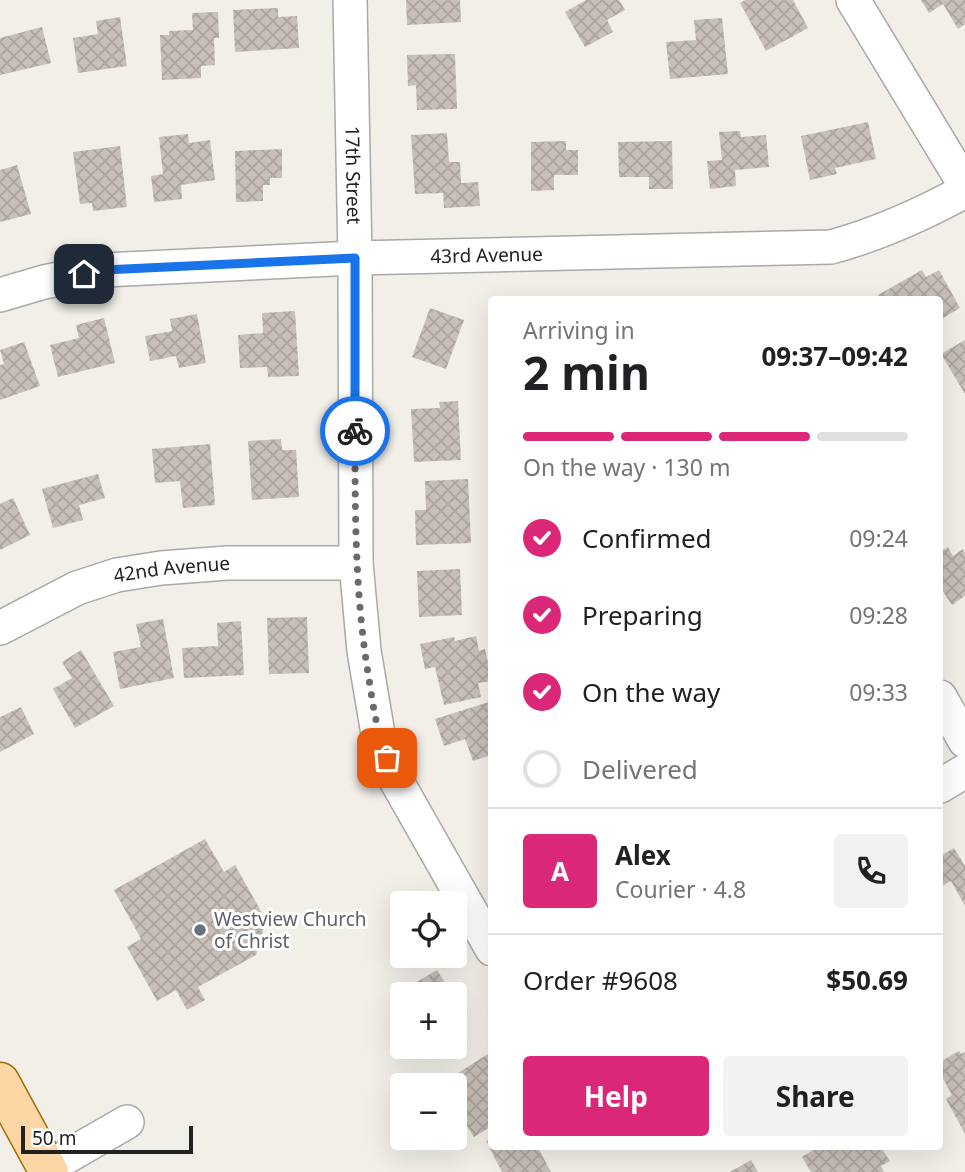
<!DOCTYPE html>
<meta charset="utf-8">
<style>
:root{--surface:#fff;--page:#f2f2f2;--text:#202124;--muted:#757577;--line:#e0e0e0;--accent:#db2777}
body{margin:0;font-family:"Noto Sans",sans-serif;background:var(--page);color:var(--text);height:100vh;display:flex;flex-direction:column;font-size:26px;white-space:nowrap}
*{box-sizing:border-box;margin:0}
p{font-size:23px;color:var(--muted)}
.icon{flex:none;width:38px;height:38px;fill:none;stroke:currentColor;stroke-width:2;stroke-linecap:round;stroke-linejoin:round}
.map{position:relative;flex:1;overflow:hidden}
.side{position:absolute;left:488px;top:296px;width:455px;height:854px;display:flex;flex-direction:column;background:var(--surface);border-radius:7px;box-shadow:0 7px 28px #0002}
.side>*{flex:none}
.fabs{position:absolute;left:390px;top:891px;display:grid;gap:14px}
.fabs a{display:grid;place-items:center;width:77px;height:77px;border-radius:7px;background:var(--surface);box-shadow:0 7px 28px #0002;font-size:35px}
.scale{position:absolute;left:21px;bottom:18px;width:172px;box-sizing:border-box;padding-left:7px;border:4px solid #222;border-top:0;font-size:19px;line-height:24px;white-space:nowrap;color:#222;-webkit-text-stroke:5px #fff;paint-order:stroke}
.pin{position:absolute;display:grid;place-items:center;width:60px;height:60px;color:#fff;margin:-30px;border-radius:14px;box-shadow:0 4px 10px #0006}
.courier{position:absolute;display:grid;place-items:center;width:70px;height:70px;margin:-35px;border:5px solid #1a73e8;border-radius:50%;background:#fff;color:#222;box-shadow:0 2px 9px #0007}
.headline em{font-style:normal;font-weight:700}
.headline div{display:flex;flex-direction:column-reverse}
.headline{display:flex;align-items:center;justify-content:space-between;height:119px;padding:0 35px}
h1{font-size:46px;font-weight:700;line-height:52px}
.bar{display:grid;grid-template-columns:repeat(4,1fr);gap:10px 7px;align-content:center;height:84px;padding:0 35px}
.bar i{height:9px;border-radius:5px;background:var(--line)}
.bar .selected{background:var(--accent)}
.bar p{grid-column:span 4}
.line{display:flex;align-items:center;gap:18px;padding:0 35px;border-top:2px solid var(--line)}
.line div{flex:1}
.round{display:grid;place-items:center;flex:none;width:74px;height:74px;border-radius:7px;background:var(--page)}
ol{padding:0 35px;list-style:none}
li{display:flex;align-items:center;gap:21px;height:77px}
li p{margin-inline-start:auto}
li .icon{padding:7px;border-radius:50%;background:var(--accent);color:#fff;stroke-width:4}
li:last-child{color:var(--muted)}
li i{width:38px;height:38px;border:4px solid var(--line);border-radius:50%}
.button{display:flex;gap:14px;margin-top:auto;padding:14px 35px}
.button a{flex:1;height:80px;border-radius:7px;background:var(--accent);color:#fff;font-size:28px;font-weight:700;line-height:80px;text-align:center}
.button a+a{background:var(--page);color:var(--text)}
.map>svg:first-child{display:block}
.building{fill:url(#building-cross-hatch)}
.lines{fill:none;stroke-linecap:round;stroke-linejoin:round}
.minor-casing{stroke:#a9a9a9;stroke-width:36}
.major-casing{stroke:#a06b00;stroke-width:41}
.minor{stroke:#fff;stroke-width:33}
.major{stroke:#fcd6a4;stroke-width:38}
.done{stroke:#6b6a68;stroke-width:7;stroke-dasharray:0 12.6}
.route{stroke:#1a73e8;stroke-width:9}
.worship-dot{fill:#6b7280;stroke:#fff;stroke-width:2.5}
.labels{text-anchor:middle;stroke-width:6;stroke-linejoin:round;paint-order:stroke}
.street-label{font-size:19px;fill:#222;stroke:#fff}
.worship-label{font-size:19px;fill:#5b616d;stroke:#fff;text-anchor:start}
</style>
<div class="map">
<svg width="965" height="1172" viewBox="0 0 965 1172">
<defs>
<pattern id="building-cross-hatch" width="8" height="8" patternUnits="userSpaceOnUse" patternTransform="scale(1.75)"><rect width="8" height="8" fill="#c7bfb8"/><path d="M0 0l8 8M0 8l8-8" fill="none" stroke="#aba49e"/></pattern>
</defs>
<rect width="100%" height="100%" fill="#f2efe9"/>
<path class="building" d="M406,0H460L461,22L407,25Z
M586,0H619L625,10L607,20L613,32L585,47L565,12Z
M745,0H793L808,28L766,51L740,3Z
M921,0H965V24L958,29L943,4L929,13Z
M278,8V17L297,16L299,48L235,52L233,10Z
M218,12L219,38H214L215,65L201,66V78L162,80L160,35H169V31L193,30L192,13Z
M120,17L127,66L78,73L73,38L98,34L96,21Z
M722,18L728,74L670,79L666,42L696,40L694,20Z
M42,27L51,63L0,75V38Z
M455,54L457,109L417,110L416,85L408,86L407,55Z
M868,122L876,159L835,168L837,174L810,180L801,136Z
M740,131L741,137L766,135L769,167L735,170L736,186L710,189L707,161L722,160L719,132Z
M447,133L449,162H460L461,183L478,182L480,206L444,208L443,193L415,194L411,135Z
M188,134L189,143L210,140L215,180L181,185L182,199L154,202L151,176L163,174L159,137Z
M566,141V150H578V175H554V190L531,191V142Z
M672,141L673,189H649V177H619L618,142Z
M120,146L127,207L93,211L92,203L80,204L73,152Z
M282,149V178H270V185H263V201L236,202L235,151Z
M17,165L31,214L0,222V170Z
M922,270L926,277L939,270L960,308L940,320V299H880L878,295Z
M430,308L464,320L446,369L412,357Z
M295,311L299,376L268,377L267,367L240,368L238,335L263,333L262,313Z
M197,314L206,363L179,368L176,356L150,361L145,336L172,331L170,319Z
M104,318L115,363L58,377L50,345L79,338L76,325Z
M965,340V394L941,354Z
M24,342L40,386L0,400V365L4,364L0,350Z
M458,401L461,460L414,462L411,409L440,408L439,402Z
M281,439L282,450H296L299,497L252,500L248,441Z
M210,444L215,505L183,508L180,481L155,483L152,449Z
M98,474L105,498L79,505L83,520L53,528L42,489Z
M468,479L471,543L416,545L415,510H426L425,481Z
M13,498L30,535L0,550V504Z
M948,547L953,556L963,549L965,553V596L952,605L940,587V552Z
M460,569L462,615L419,617L417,571Z
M307,617L309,673L269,674L267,618Z
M163,619L174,678L120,689L113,652L141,647L136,624Z
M241,621L244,675L184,678L182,648L218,646L217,623Z
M476,636L479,651L485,649L492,681L478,683L481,697L444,705L435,667L425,669L420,644L454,637L455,641Z
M81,650L114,706L75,728L53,689L72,678L62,662Z
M492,701V755L473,761L465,739L444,746L435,719Z
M21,707L34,734L0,752V717Z
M205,839L224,872L235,865L266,920L256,955L198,987L205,1000L187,1010L176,990L157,1001L127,947L141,939L114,890Z
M954,848L965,866V906L951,881L942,886L940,882V856Z
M437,970L452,994H402V1011L393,996Z
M959,1051L961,1054L965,1052V1134L946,1099L952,1095L940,1073V1062Z
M488,1054L492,1060V1126L474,1137L455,1107V1085H439Z
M492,1138V1146H537L551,1172H502L486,1141Z
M820,1146H880L890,1161L881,1166L884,1172H811L802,1157Z
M751,1160L758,1172H730Z"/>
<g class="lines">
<g class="minor-casing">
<g id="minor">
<path id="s1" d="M350,0L355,258L356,563L364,651L378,734L397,782L492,949"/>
<path d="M853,0L965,185"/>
<path id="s2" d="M0,295L44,282L104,270L355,258L831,247C879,234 921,215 965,191"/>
<path id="s3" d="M0,628L77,588L117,575L161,568L227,563H356"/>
<path d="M940,697L965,741"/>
<path d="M940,786L965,771"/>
<path d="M47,1168L127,1122"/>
</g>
</g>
<g class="major-casing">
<path id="major" d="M0,1082L49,1172"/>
</g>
<use href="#minor" class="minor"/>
<use href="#major" class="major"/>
</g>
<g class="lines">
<path class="done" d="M355,431C355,514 355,597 369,679C373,706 377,732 387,758"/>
<path class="route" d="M84,274L104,270L355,258V431"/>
</g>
<circle class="worship-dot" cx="200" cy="930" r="7"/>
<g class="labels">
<g class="street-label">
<text dy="7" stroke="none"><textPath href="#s1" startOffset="175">17th Street</textPath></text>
<text dy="7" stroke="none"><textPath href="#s2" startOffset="490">43rd Avenue</textPath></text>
<text dy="7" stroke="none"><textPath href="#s3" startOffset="184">42nd Avenue</textPath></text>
</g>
<g class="worship-label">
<text x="214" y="926">Westview Church<tspan x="214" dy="22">of Christ</tspan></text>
</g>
</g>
</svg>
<div class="fabs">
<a><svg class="icon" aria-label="locate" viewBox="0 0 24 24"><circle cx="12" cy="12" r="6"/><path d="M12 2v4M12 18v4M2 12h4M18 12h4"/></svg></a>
<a>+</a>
<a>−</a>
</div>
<div class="scale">50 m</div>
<div class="pin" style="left:387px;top:758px;background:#ea580c"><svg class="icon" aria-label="bag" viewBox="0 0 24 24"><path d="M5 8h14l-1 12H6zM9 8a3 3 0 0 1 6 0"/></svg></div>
<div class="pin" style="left:84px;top:274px;background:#1f2937"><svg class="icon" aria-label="home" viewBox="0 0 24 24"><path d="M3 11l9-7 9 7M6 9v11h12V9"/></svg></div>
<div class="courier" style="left:355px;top:431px"><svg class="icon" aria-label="bike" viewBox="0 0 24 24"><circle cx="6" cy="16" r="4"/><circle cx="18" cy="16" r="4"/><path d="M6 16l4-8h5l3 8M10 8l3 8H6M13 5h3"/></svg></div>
<section class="side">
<div class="headline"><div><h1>2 min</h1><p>Arriving in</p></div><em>09:37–09:42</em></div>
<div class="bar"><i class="selected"></i><i class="selected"></i><i class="selected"></i><i></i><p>On the way · 130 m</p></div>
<ol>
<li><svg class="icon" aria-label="check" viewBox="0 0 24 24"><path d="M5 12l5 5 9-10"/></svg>Confirmed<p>09:24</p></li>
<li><svg class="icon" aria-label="check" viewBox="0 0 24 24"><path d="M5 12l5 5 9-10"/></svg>Preparing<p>09:28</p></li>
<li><svg class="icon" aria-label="check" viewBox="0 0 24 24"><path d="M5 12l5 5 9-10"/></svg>On the way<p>09:33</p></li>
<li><i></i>Delivered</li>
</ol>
<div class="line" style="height:126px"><b class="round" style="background:var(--accent);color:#fff">A</b><div><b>Alex</b><p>Courier · 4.8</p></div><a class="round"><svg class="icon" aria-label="phone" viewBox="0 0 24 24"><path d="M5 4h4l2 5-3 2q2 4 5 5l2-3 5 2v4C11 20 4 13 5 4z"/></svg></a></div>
<div class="line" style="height:91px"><div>Order #9608</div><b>$50.69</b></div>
<div class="button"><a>Help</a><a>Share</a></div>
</section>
</div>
